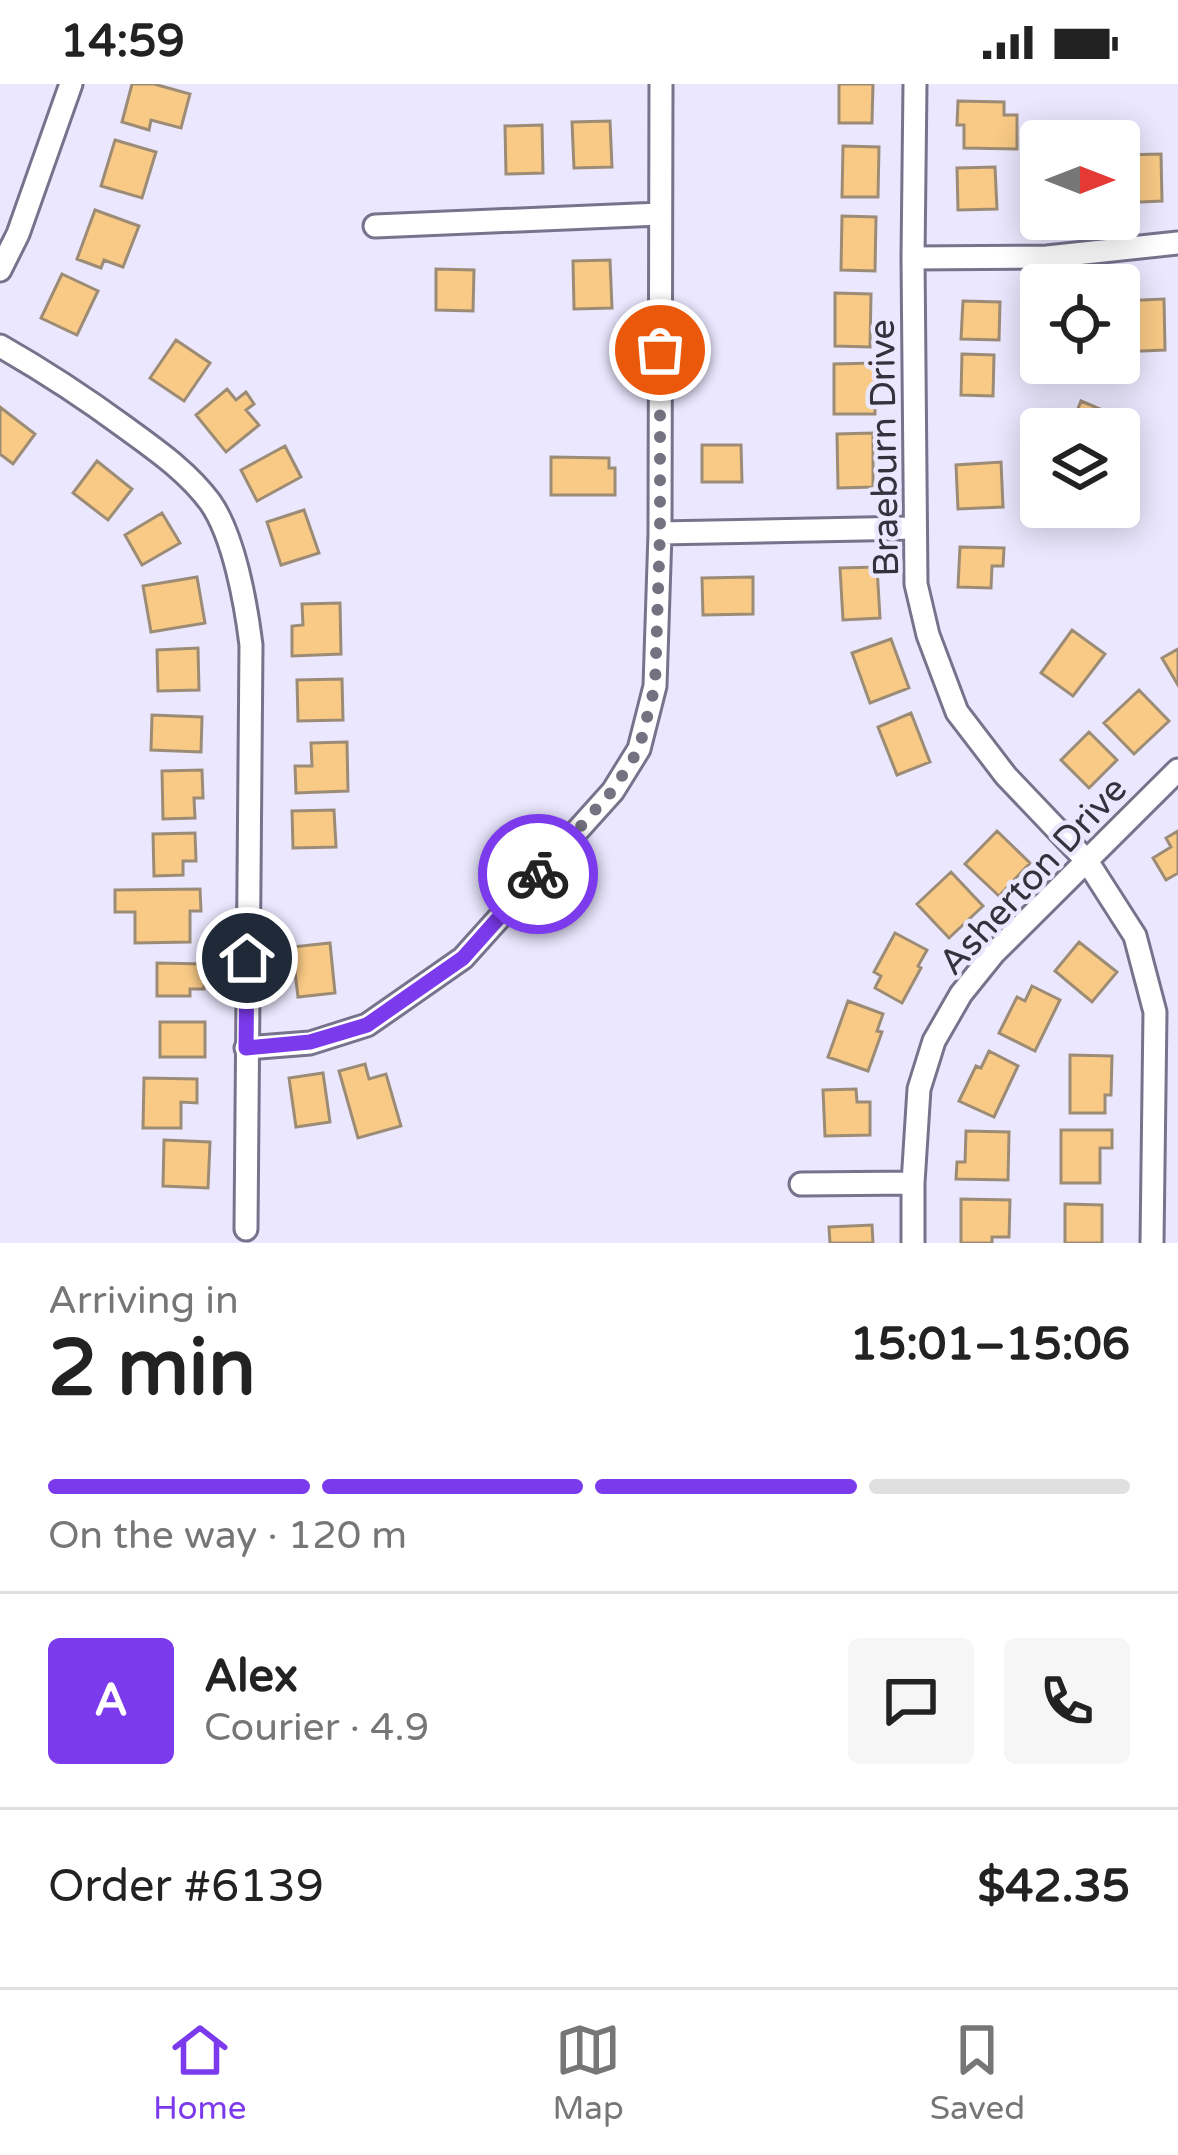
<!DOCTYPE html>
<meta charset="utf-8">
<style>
:root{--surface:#fff;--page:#f6f6f6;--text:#222;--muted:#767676;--line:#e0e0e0;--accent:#7c3aed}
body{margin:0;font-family:"Varela Round",sans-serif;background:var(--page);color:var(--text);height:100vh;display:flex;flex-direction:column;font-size:45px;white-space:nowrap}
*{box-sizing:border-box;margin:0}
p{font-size:39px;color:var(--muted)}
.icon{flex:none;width:66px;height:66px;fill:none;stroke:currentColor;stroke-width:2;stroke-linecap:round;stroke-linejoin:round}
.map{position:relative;height:1159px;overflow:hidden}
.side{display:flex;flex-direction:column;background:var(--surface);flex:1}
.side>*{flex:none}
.needle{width:78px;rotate:90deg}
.controls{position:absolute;left:1020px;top:36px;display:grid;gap:24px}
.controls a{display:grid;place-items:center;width:120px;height:120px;border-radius:12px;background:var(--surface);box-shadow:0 6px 30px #0003;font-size:60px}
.pin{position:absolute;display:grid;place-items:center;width:102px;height:102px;color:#fff;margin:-51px;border:6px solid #fff;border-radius:50%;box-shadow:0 3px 12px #0007}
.courier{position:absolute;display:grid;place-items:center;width:120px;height:120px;margin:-60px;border:9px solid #7c3aed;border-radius:50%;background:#fff;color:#222;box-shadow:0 3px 15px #0007}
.headline em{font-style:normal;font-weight:700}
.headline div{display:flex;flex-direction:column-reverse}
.headline{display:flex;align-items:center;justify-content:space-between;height:204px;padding:0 48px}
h1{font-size:78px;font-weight:700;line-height:90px}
.bar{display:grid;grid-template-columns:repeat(4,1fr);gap:18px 12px;align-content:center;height:144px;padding:0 48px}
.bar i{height:15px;border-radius:9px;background:var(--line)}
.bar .selected{background:var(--accent)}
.bar p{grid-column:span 4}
.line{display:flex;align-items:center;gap:30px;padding:0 48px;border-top:3px solid var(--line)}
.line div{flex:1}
.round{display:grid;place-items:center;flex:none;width:126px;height:126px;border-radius:12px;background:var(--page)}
.status{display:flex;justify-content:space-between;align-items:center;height:84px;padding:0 60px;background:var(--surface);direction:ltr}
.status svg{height:33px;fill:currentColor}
.dock{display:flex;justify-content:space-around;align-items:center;height:168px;border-top:3px solid var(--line);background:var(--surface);font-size:33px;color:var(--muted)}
.dock a{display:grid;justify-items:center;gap:6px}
.dock .selected{color:var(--accent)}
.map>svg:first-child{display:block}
.building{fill:#f9ca86;stroke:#9d8c75;stroke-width:3}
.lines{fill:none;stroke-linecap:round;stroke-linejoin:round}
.street-casing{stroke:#77738d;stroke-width:27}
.street{stroke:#fff;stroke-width:21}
.done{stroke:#747181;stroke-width:12;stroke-dasharray:0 21.6}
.route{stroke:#7c3aed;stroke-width:15}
.labels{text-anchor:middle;stroke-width:9;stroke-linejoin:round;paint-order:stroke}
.street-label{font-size:36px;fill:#34323d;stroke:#eae7fe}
</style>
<div class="status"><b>14:59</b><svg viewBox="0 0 49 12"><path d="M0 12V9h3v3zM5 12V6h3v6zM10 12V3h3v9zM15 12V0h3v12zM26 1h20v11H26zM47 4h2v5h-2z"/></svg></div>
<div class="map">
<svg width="1178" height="1159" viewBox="0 0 1178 1159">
<rect width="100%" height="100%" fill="#eae7fe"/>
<path class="building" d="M132,0H154L190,10L181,44L151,36L149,46L122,38Z
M839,0H873L872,39H839Z
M958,17L1004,18V31H1017V65L964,64V41H957Z
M610,37L612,83L574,84L572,38Z
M542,41L543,89L506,90L505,42Z
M115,56L156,68L142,114L101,102Z
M843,62L879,63L878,113H842Z
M1161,70L1162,117L1119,119V71Z
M995,83L997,125L958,126L957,84Z
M95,126L139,142L123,183L104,176L101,184L77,175Z
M842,132L876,133L875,187L841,186Z
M610,176L612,224L574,225L573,177Z
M436,185L474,186L473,227L436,226Z
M62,190L98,207L77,251L41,234Z
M835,209L871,210L870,263L835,262Z
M1164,215L1165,266L1119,268V217Z
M963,217L1000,218L999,256L961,255Z
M176,256L210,279L184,317L150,294Z
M962,270L994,271L993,312L961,311Z
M875,279V330H834V280Z
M227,305L236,316L246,308L254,320L246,326L259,341L226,368L196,331Z
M1081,317L1112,330L1106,345H1070Z
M0,323L35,350L13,380L0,370Z
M873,349V403L838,404L837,350Z
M702,361H741L742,398H702Z
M285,362L301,393L257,417L241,386Z
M551,373L609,374V384H615V411H551Z
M97,377L132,405L108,436L73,409Z
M1001,378L1003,423L958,425L956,381Z
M304,426L319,469L281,481L267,438Z
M162,429L180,459L142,481L125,451Z
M960,463L1004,464L1003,482H992L991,504L958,503Z
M877,483L880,534L843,536L840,484Z
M197,493L205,539L151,548L143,502Z
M753,493V530L703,531L702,494Z
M340,519L341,570L292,572V542L303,541L302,520Z
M1072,546L1105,570L1073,612L1041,589Z
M891,555L909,604L870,619L852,569Z
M198,564L199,606L158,607L157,566Z
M1178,565V601L1162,574Z
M342,595L343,636L298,637L297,596Z
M1139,606L1169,637L1134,670L1104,639Z
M911,629L930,678L897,691L878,643Z
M152,631L202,633L201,668L151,666Z
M1089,648L1117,676L1089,704L1061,676Z
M347,658L348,707L296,709L295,682H312L311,659Z
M202,686L203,714H194L195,734L163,735L162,687Z
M334,726L336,763L293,764L292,727Z
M997,747L1030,779L999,812L965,780Z
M1178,747V789L1166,796L1153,774L1171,763L1166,754Z
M195,749L196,777H183V791L154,792L153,750Z
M951,788L983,822L949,854L917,820Z
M200,805L201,827H190V858L135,859V828H115V806Z
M895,849L927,866L918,882L921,884L902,919L875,904L881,892L874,888Z
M1079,858L1117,888L1092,918L1055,887Z
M330,859L335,909L298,913L292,863Z
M157,879L205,880L204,905H190V912H157Z
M1032,902L1060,916L1035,967L999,949L1017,913L1025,917Z
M848,917L883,930L877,947L882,948L868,987L828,973Z
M160,938H205V973H160Z
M989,967L1018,982L994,1033L959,1017L976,982L981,984Z
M1070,971L1112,972L1111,1011H1105V1029H1070Z
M365,980L369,995L386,990L401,1042L358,1054L339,987Z
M323,989L330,1038L296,1043L289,994Z
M144,994L197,995V1019L181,1018V1044H143Z
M856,1005L857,1018H870V1051L825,1052L823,1006Z
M1061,1046H1112V1064H1100V1099H1061Z
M966,1047L1009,1048L1008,1096L956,1095L957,1078H965Z
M164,1056L210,1058L208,1104L163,1102Z
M961,1115L1010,1116L1009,1153H992V1159H961Z
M1065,1120L1102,1121V1159H1065Z
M872,1141L873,1159H830L829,1143Z"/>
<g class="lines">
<g class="street-casing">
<path id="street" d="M915,0L913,174L916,500L928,551L957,628L1006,692L1087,777L1135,852L1155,928L1152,1159
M375,142L660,130
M913,174L1047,173L1178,159
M0,186L18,150L71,0
M0,262C44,287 85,314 126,344C156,366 187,387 210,418C234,452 246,520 251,561L246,1145
M660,449L914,444
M246,964L310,959L367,941L463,874L613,707L639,665L655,602L660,449L661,0
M801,1100L913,1099
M913,1159V1099L919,1005L934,957L961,910L994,869L1178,686"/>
</g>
<use href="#street" class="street"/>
</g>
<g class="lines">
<path class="done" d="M538,790L613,706L639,665L655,602L660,448V266"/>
<path class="route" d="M247,874L246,964L310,958L367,941L463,874L538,790"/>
</g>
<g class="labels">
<g class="street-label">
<text transform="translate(883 364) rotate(-91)" y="13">Braeburn Drive</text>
<text transform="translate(1032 791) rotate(-47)" y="13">Asherton Drive</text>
</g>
</g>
</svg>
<div class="controls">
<a><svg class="needle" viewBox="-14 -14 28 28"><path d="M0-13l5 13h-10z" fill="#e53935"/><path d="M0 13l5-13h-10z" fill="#767676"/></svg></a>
<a><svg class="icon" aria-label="locate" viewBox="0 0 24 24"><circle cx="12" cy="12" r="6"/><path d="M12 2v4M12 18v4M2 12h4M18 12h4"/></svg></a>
<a><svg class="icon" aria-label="layers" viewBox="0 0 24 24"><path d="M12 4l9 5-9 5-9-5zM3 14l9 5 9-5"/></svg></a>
</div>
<div class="pin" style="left:660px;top:266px;background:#ea580c"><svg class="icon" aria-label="bag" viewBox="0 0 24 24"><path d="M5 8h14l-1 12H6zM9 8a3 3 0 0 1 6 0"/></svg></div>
<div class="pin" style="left:247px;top:874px;background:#1f2937"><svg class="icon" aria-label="home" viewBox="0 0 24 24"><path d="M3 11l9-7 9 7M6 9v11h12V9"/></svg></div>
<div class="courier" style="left:538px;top:790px"><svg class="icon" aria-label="bike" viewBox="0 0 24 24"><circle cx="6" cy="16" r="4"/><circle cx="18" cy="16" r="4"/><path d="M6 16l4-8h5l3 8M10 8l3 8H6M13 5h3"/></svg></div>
</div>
<section class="side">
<div class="headline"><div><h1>2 min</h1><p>Arriving in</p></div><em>15:01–15:06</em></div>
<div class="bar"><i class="selected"></i><i class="selected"></i><i class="selected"></i><i></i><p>On the way · 120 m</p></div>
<div class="line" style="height:216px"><b class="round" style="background:var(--accent);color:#fff">A</b><div><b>Alex</b><p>Courier · 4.9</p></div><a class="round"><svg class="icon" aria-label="chat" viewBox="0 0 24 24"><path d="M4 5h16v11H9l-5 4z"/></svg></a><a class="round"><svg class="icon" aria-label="phone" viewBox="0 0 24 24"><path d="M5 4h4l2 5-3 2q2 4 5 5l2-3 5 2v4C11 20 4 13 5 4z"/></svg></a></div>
<div class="line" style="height:156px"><div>Order #6139</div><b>$42.35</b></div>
</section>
<nav class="dock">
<a class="selected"><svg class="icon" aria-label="home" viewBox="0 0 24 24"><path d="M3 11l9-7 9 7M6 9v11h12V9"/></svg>Home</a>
<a><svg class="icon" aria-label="map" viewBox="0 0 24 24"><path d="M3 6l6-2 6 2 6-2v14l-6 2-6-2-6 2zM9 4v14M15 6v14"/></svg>Map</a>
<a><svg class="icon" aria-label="saved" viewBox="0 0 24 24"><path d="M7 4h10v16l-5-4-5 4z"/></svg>Saved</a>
</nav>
